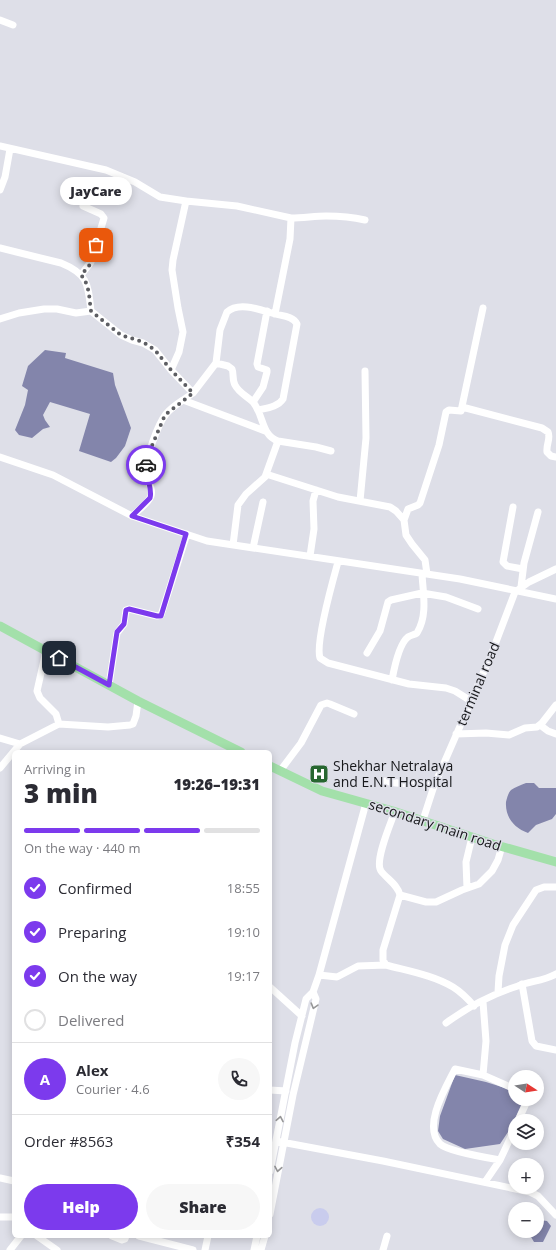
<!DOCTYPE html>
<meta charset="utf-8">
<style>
:root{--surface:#fff;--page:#f7f7f7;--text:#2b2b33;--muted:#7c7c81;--line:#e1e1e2;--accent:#7c3aed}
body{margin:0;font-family:"Open Sans",sans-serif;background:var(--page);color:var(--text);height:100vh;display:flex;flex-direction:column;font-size:15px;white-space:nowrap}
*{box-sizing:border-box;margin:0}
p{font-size:13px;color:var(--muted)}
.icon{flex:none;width:22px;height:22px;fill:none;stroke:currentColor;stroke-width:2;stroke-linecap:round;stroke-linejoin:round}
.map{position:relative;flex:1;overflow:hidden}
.panel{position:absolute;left:12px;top:750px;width:260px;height:488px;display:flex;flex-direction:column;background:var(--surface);border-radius:6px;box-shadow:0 2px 10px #0003}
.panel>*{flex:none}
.needle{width:26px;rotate:102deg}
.fabs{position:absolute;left:508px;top:1070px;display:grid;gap:8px}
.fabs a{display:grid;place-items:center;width:36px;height:36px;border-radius:50%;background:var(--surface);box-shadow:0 2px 10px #0003;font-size:20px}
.pin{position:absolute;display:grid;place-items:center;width:34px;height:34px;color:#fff;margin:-17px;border-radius:8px;box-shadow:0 2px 6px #0006}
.courier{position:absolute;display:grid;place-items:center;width:40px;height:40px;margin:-20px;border:3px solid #7c3aed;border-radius:50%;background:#fff;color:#222;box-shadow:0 1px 5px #0007}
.bubble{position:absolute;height:28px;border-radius:14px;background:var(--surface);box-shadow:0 2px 10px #0003;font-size:13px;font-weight:800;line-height:28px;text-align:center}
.overview em{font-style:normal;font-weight:800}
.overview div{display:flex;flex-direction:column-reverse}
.overview{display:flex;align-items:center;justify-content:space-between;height:68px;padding:0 12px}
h1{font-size:26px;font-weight:800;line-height:30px}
.bar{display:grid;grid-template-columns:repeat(4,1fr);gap:6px 4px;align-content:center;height:48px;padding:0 12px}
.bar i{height:5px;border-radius:3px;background:var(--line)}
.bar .current{background:var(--accent)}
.bar p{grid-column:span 4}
.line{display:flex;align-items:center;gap:10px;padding:0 12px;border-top:1px solid var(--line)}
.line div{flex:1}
.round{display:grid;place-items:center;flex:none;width:42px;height:42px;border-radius:21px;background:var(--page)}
ol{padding:0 12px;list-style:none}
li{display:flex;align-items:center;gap:12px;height:44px}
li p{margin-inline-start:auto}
li .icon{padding:4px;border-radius:50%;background:var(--accent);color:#fff;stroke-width:4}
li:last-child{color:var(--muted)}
li i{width:22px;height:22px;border:2px solid var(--line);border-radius:50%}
.cta{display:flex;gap:8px;margin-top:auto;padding:8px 12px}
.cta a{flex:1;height:46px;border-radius:24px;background:var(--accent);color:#fff;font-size:16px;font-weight:800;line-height:46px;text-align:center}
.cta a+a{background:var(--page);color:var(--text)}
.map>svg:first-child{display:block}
.green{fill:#c9cced}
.water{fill:#8385ab}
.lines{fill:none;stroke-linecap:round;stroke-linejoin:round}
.minor{stroke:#fff;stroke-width:7}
.major{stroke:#a3e0aa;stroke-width:9}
.oneway{stroke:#979798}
.done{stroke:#5d5e63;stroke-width:4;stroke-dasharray:0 7.2}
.route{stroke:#7c3aed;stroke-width:5}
.labels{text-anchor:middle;stroke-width:3;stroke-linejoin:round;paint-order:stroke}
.street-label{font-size:14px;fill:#17181b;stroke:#dedfe8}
.poi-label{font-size:14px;fill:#17181b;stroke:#dedfe8;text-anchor:start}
</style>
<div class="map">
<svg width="556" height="1250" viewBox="0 0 556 1250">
<rect width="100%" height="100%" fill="#dedfe8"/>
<path class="green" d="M311 1217a9 9 0 1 1 18 0a9 9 0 1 1-18 0Z"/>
<path class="water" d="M45,350L66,353L65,358L113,373L115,385L131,428L125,446L116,458L111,462L79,451L90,414L50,402L43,415L45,420L50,427L43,429L32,438L19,435L15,430L25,405L28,390L22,386L28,366Z
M526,783H534L539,788H556V814L552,819L536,825L528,833C514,828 505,817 506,802C507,798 508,793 511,790C515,787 521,785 526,783Z
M455,1075L486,1082L505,1088L515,1093V1099H524L510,1129L500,1144L465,1149L443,1139L438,1131L440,1116Z
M540,1220L547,1221L551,1226L543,1242H534L531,1237L534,1231H537V1226Z"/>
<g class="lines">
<path class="minor" d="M0,20L13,25
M0,146L106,170L135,182L160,197L186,201
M0,190L5,177L10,149
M0,248L61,263C88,274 88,284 91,311L121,335L132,340L143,343L155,350L171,370L193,393
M81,275L91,262L104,218L101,214L83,206
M275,314L290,239L291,218C303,218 315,216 326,216C340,216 352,217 365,220
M0,319L19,313L44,309H57L76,313L91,311
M216,363L193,393L183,400L265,431
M171,370L179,352L183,332L178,308L172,270L173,260L186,201L237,206L291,218
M253,402L263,387L267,372V370L258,367L257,364L267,311
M462,407L542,428L548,432C551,439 546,444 547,452L551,456L556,457
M278,441L316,447L331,451
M0,457L53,475L132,516L207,541L460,579L556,599
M266,474L338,497L390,507L396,511L404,520
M360,501L366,438L365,371
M513,507L503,562L507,566L523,569
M132,516C137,511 148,504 151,496C154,488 146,480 146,472C145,459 158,424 166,414C171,408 177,404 183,400
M233,545L238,505L246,494L265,477L278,441C261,435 264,415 253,402C247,396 239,393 235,385C232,380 234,374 232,369L228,366L216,363L220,330L227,312C239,301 261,310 275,314C282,316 293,316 297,324L283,399C278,407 267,408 258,410
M253,548L263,502
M310,556L314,529L313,501L316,490
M338,562C333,580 315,643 320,658L328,663L409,684L446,688L455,691L471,701
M427,574L425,560L412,544L406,535L404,520L408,509L418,505L420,503L439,445L446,412L449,410L461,411L483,308
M521,587L524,563L538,512
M46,651L37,691L40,698L56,714L59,724
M367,653L380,631L388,602L391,600L422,593L446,597L478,609
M392,680C394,669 399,644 408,637C411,635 414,635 417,633C428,615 423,593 422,574
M109,685L117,633L124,624L126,610L129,609L157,616L161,615L187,534
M540,725L548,731L556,734
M456,734L486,733L509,735L525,728L537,727L542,723L556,705
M0,738L20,744L59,724L108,727L130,725L133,724L136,716L138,701
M0,768L20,744
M280,771L301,743L321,705L327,703L330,704L354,714
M385,781C401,785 418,783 434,786
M395,811C391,823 374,861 381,871C387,879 398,885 400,895L383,950V960L386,965C408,971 433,975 453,987C461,992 468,999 474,1006
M423,820L434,786L491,655L515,592L529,582L556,569
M467,888L466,862L472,837
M400,895L426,902H436L462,890L479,884L492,871L498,860L502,846
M319,975L337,977L358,966L386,965
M522,984L532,1041L536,1046L556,1050
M270,987L302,1016
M498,992L499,976L505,945L513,925L536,890L544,887H556
M446,1023C468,1007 492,994 518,986C530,981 544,981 556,974
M483,1075L486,1041L483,1002
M515,1089L483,1075L455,1069C446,1087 422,1126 440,1144C448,1151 488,1158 500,1160L515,1128
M270,1090L286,1091
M518,1121L528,1099
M276,1141L383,1161L530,1192L538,1196L556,1215
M270,1171L295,1043L306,999L313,992L319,975L366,803
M0,1178L14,1181
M485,1182L500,1160
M270,1214L293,1095L316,999L313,992
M0,1217H14
M37,1236L57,1250
M112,1236L122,1240L125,1239L126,1236
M139,1236L193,1250
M10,1250L21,1236
M205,1250L208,1236
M254,1250L257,1236
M261,1250L265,1236
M383,1250L387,1236"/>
<path class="major" d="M0,626L138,701L241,752
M270,766L322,791L393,811L493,844L556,862"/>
</g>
<defs><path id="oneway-chevron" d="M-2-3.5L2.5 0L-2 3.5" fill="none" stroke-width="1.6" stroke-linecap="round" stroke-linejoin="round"/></defs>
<g class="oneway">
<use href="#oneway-chevron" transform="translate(314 1006) rotate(106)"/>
<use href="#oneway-chevron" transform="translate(280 1119) rotate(-79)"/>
<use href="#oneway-chevron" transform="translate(278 1169) rotate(100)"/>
</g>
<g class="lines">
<path class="done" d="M96,245L89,266L81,275C90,285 89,299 91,311L121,335L143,342L155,350L171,370L193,393L165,415L151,448L146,465"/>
<path class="route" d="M59,658L109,685L117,632L124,624L126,610L129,609L157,616H161L186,534L132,516L150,498C153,488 145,477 146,465"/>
</g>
<defs>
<g id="hospital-square" transform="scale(1)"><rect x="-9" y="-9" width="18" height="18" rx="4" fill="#276730" stroke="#dedfe8"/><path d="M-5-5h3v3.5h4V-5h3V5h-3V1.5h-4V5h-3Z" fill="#fff"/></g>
</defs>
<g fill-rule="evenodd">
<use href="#hospital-square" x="319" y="774"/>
</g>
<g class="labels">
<g class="street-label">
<text transform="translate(478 684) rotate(-67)" y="5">terminal road</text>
<text transform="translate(435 825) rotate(18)" y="5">secondary main road</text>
</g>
<g class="poi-label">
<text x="333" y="771">Shekhar Netralaya<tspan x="333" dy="16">and E.N.T Hospital</tspan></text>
</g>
</g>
</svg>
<div class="fabs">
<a><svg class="needle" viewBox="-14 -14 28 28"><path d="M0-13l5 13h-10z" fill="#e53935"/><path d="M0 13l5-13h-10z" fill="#7c7c81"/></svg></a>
<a><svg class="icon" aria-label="layers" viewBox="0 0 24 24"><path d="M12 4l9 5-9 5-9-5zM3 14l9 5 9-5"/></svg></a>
<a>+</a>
<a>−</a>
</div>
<div class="pin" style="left:96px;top:245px;background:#ea580c"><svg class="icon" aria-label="bag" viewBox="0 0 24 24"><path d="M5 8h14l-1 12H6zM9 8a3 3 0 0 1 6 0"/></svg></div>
<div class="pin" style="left:59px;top:658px;background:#1f2937"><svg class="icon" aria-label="home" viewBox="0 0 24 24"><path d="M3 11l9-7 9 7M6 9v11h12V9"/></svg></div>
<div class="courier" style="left:146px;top:465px"><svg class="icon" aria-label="car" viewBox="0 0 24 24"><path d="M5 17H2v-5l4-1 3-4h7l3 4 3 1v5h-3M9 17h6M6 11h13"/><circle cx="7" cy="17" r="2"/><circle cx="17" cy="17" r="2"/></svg></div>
<div class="bubble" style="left:60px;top:177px;width:72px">JayCare</div>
<section class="panel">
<div class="overview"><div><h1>3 min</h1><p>Arriving in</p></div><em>19:26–19:31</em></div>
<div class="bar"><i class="current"></i><i class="current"></i><i class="current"></i><i></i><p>On the way · 440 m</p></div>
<ol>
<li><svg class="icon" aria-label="check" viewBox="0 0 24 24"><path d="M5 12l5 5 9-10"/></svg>Confirmed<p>18:55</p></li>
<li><svg class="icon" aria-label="check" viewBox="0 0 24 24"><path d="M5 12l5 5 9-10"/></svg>Preparing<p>19:10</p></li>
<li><svg class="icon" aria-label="check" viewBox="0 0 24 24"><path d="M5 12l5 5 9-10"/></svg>On the way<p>19:17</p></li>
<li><i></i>Delivered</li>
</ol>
<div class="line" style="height:72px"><b class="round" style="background:var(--accent);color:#fff">A</b><div><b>Alex</b><p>Courier · 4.6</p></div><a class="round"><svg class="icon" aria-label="phone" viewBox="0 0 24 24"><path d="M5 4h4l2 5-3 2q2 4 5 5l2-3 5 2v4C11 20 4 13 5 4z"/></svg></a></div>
<div class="line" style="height:52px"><div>Order #8563</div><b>₹354</b></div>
<div class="cta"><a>Help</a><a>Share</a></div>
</section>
</div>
